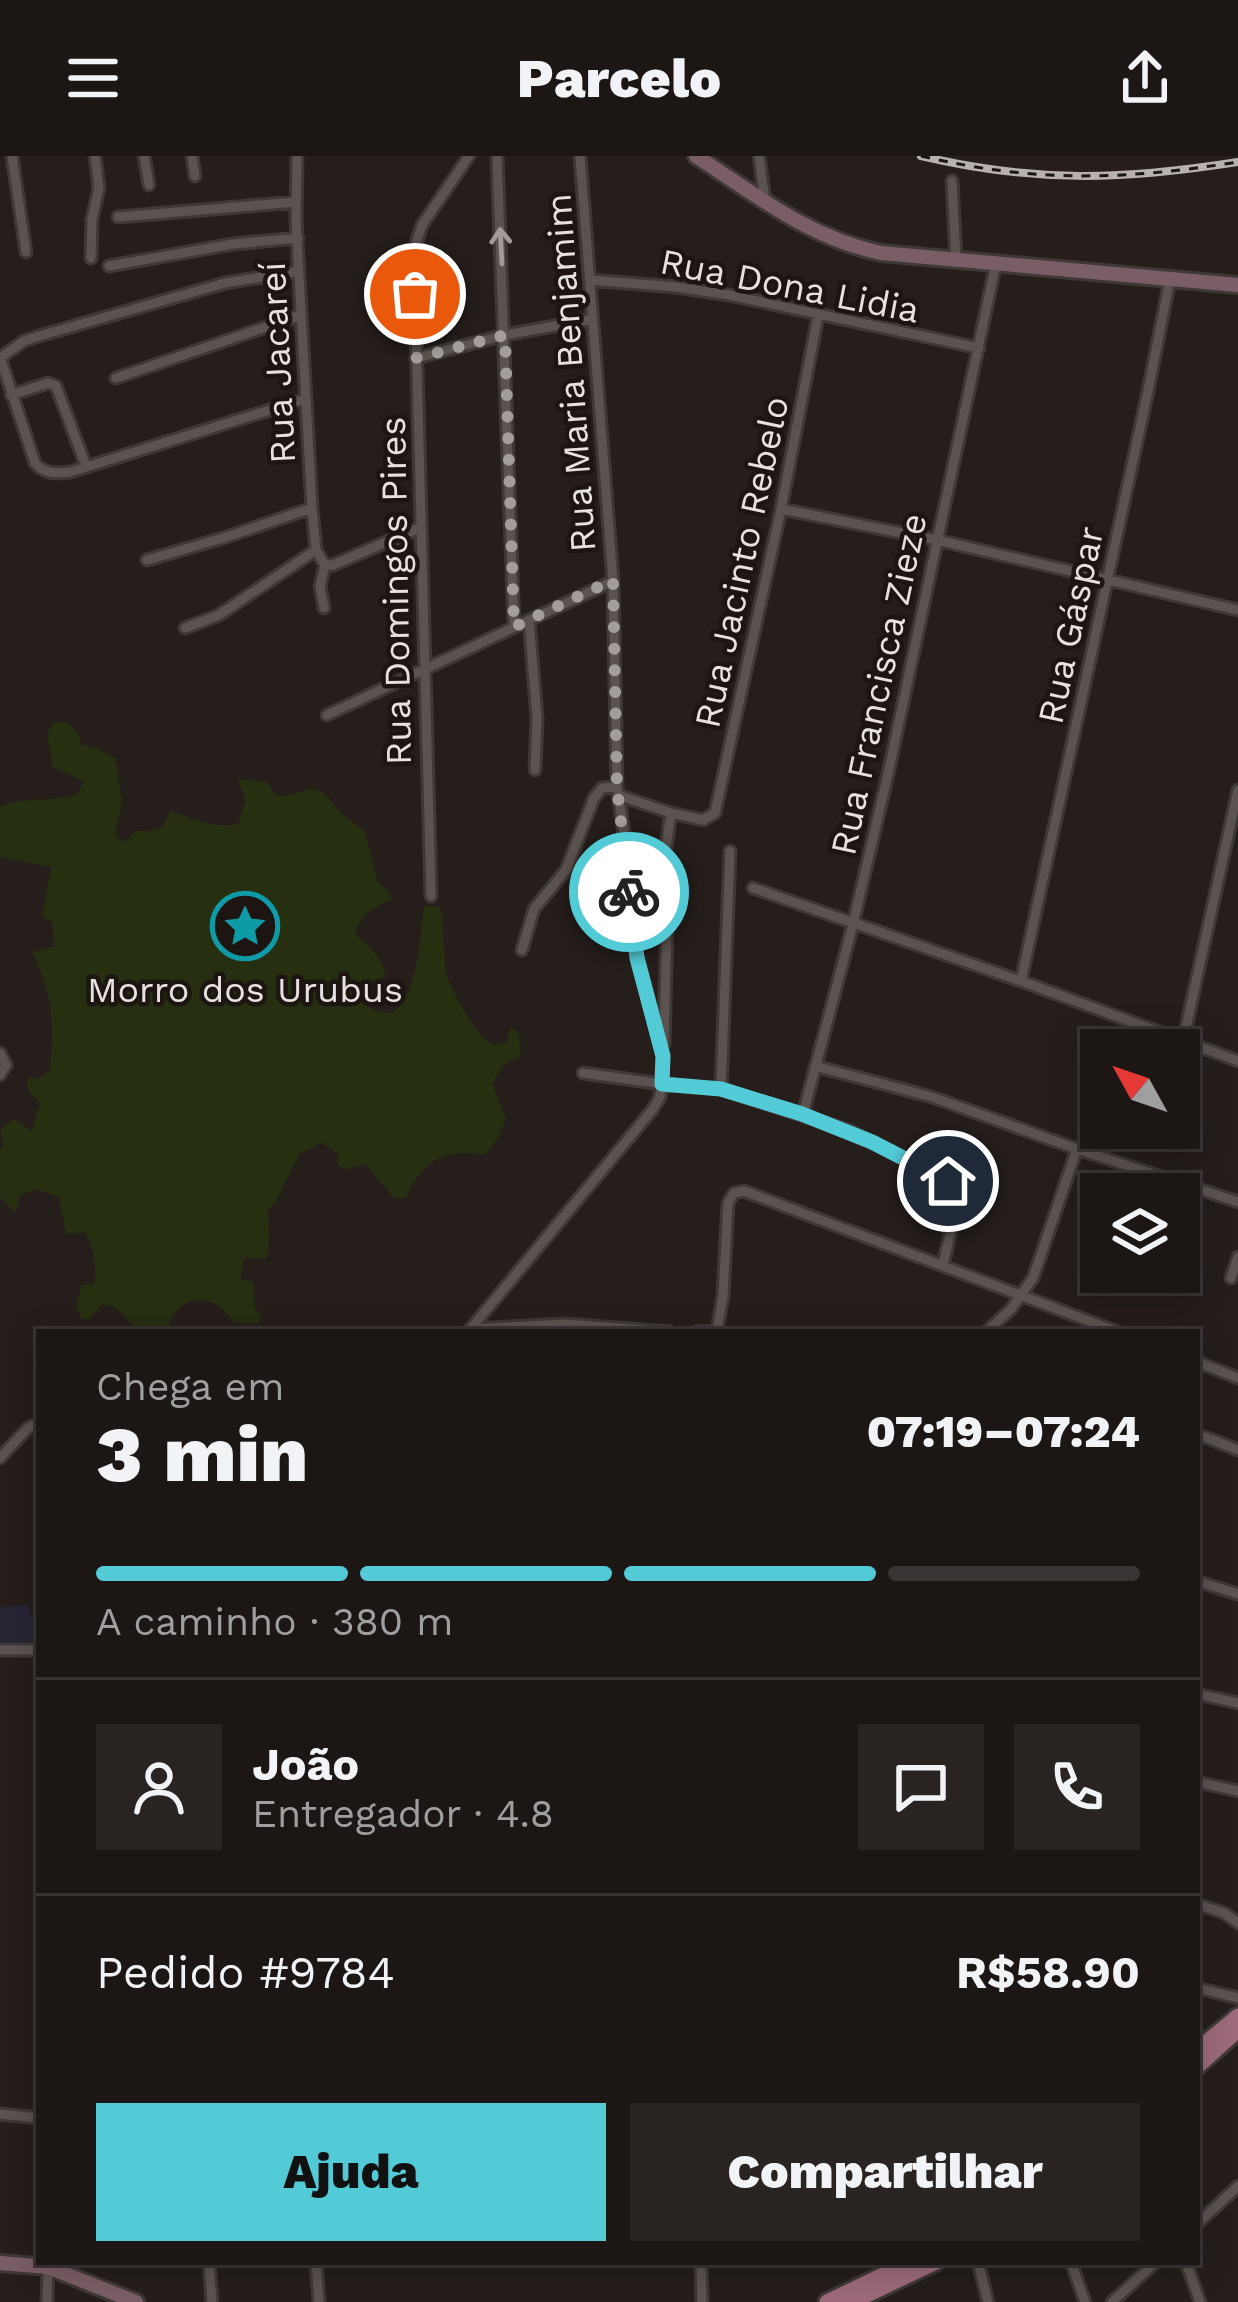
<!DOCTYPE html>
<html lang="pt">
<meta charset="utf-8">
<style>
:root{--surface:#1c1614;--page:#292322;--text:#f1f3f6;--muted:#a09fa0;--line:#3a3534;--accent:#52cbd7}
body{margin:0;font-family:"Work Sans",sans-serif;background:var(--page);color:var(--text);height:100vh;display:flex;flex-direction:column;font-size:45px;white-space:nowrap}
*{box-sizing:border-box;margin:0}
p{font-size:39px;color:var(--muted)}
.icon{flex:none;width:66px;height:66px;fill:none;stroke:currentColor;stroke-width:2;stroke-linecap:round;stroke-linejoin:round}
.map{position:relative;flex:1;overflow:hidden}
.drawer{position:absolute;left:36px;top:1173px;width:1164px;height:936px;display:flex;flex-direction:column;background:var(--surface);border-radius:0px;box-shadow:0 6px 30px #0003,0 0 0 3px var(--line)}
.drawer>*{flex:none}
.needle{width:78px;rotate:310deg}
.buttons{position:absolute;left:1080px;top:873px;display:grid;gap:24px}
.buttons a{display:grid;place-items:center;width:120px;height:120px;border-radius:0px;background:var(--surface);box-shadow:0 6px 30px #0003,0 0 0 3px var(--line);font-size:60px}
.pin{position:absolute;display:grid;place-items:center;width:102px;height:102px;color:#fff;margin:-51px;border:6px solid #fff;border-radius:50%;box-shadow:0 3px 12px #0007}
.courier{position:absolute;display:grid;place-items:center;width:120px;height:120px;margin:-60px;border:9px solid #52cbd7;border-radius:50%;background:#fff;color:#222;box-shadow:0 3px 15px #0007}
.overview em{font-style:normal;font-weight:800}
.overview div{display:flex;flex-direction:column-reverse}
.overview{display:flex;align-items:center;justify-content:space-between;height:204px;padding:0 60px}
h1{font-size:78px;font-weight:800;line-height:90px}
.bar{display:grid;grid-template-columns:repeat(4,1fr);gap:18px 12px;align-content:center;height:144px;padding:0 60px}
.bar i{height:15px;border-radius:9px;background:var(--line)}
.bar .active{background:var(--accent)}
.bar p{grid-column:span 4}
.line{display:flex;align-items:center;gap:30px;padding:0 60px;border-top:3px solid var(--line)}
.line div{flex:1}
.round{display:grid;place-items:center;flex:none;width:126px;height:126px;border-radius:0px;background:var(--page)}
.cta{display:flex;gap:24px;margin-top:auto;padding:24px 60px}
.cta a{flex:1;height:138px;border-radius:0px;background:var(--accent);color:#111;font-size:48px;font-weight:800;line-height:138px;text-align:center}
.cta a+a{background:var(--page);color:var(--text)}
header{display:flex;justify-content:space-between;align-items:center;height:156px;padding:0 60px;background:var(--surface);font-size:54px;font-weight:800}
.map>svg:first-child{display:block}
.medical{fill:#282434}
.green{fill:#262f10}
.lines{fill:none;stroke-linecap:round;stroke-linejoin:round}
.minor-casing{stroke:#3e3836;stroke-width:15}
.secondary-casing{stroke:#3e3836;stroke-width:20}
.primary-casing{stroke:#3e3836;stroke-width:21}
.minor{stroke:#5b534f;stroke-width:9}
.secondary{stroke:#7b5e65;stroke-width:14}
.primary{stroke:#9c6a7a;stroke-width:15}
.rail-casing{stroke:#b7b2af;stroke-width:8}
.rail{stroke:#1c1512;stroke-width:3;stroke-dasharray:9;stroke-linecap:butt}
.oneway{stroke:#a19a98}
.done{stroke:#a39d9b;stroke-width:12;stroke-dasharray:0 21.6}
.route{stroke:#52cbd7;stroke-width:15}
.labels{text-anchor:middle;stroke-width:9;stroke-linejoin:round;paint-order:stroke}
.street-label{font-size:36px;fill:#e7e2e0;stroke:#1c1512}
.poi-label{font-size:36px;fill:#e7e2e0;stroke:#1c1512}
</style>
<header><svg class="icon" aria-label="menu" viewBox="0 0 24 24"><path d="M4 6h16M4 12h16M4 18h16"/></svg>Parcelo<svg class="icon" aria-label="share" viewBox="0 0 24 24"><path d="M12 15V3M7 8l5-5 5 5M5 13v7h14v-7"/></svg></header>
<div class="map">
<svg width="1238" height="2146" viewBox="0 0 1238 2146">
<rect width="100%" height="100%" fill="#251e1b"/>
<path class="medical" d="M28,1449L35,1468V1488L0,1489V1451Z"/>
<path class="green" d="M53,566H66L77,576L82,589L96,592L115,602L122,645L115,680L126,686L135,675H149L162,671L171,655C194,663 214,673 238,668L246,644L237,623L268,626L275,639L286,640L310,633L323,636L342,658L365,675L377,725L388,734L392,744C373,751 360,758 355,779C371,790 381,800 386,820L359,832L360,846C368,850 378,858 388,857C417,854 421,774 424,750L440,751C446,773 442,797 447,819C450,833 476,877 487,885C496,891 497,889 506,887L511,871L519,879L521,900L503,909L492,928L506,962L498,982L485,999C444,992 423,1004 406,1042H394L365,1008L345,1014L338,1009V998L322,987L300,997L275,1047L268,1053L269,1091L267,1102H244L240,1123L254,1127L255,1154L261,1156L259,1167L234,1166C227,1158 221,1150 211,1146C189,1137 168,1156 168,1176H140L116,1152L103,1148L88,1164L81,1162C74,1151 78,1141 82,1129L94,1128C97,1109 94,1093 85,1076L66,1078L59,1041L37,1033L19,1040L16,1057L0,1041V993L3,991L0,974L14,962L32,976L40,947C32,939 24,933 29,921L38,923L50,914C54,865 54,841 32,796L55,790L52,766L42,761L51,711L0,701V651C25,639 53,647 78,638L83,625L53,611L47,579Z"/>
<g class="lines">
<g class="minor-casing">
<path id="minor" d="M12,0L26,96
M144,0L149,29
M192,0L195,20
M297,0L296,66L312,352L316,394L325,409
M497,0L514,471
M759,0L765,45
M952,25L956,104
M118,61L296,46
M91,102L92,63L99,32L95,0
M109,110L233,88L298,82
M590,124L676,131L729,139L979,192
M0,201L35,307C45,319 56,317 70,316L305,243
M0,202L24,185L39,180L225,127L299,115
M416,202L505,179L593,163
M116,222L301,159
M11,239L48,227L56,230L86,310
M781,353L937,384L1238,454
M147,404L223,382L312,352
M325,409H333L421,371
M324,452L320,430L325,409
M529,464L537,562L535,614
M185,472L219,459L316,394
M327,559L613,425
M618,639L671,657L703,664L715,657L781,353L818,160
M753,732L1021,825L1238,905
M431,740L415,138L416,88L422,69L469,0
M522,794L534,753L566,714L594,642L602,632L617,631
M1021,825L1148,235L1170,123
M1183,885L1238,634
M664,888L667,765L660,731L671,657
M0,897L6,909L0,919
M815,910L932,941L1077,993L1238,1046
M583,917L662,928L721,933L850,975L948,1025L955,1030L957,1047L943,1109
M721,933L730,695
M803,958L853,768L888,618L996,107
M1231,1122L1238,1101
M470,1173L565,1168L669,1176
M468,1176L653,953L660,941L663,900L633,785L625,683L617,631L613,425L580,0
M697,1176L717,1174L723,1140L728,1047L734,1037L744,1035L1118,1176
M986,1176L1011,1153L1033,1122L1077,993
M1197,1206L1238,1222
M1205,1281L1238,1294
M0,1302L28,1272L39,1267
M1197,1425L1238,1438
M0,1494H39
M1197,1538L1238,1547
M1197,1626L1238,1635
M1197,1748L1224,1757L1238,1767
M1197,1832L1238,1842
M0,1958L39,1962
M1197,2068L1238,2030
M209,2106L212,2146
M316,2106L319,2146
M701,2106L702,2146
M978,2106L988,2146
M1071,2106L1085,2146
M1186,2106L1200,2146
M47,2146L48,2111
M1112,2146L1156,2106"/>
</g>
<g class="secondary-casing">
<path id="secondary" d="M696,0C758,40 807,81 881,97L1238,129
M0,2107L48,2111L136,2146"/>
</g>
<g class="primary-casing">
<path id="primary" d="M1197,1894L1238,1860
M1197,1911L1238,1874
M827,2146L910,2106
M852,2146L936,2106"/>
</g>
<use href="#minor" class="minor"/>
<use href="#secondary" class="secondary"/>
<use href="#primary" class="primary"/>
<g class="rail-casing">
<path id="rail" d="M921,0C1036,27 1123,24 1238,6"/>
</g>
<use href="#rail" class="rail"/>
</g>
<defs><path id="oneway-shaft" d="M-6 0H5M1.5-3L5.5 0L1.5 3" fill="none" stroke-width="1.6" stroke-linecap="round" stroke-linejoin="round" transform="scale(3)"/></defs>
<use class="oneway" href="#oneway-shaft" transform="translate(501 90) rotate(-93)"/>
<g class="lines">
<path class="done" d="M415,138L416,202L505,179L514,471L613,424L617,631L629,736"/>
<path class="route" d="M629,736L637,802L663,900L662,928L721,933L802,958L872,986L948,1025"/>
</g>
<defs>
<g id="sight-ring" transform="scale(3.45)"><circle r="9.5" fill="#1c1512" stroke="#0f9aa8" stroke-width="1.5"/><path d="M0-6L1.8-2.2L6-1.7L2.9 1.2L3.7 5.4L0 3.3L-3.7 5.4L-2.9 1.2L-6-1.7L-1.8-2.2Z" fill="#0f9aa8"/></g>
</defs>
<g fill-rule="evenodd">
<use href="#sight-ring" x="245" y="770"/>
</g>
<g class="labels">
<g class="street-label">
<text transform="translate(790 129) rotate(11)" y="13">Rua Dona Lidia</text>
<text transform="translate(277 207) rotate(-93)" y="13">Rua Jacareí</text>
<text transform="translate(570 217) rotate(-94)" y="13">Rua Maria Benjamim</text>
<text transform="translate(741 406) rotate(-78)" y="13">Rua Jacinto Rebelo</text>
<text transform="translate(395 435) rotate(-91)" y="13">Rua Domingos Pires</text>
<text transform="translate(1070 469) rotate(-78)" y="13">Rua Gáspar</text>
<text transform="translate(878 528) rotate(-78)" y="13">Rua Francisca Zieze</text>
</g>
<g class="poi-label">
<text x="245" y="846">Morro dos Urubus</text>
</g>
</g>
</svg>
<div class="buttons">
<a><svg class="needle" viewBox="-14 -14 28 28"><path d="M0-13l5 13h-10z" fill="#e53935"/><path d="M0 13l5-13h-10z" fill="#a09fa0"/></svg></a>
<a><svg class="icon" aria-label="layers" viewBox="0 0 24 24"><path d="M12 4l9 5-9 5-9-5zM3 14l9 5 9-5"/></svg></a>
</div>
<div class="pin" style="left:415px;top:138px;background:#ea580c"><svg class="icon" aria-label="bag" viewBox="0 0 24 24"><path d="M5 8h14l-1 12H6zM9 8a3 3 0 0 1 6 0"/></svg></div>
<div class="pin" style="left:948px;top:1025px;background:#1f2937"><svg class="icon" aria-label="home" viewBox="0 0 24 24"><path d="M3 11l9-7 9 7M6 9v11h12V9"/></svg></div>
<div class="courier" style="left:629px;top:736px"><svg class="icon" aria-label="bike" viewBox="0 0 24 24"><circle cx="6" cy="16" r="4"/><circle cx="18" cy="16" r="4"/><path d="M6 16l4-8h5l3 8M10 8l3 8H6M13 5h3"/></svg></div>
<section class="drawer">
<div class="overview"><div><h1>3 min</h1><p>Chega em</p></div><em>07:19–07:24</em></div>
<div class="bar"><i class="active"></i><i class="active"></i><i class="active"></i><i></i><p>A caminho · 380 m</p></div>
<div class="line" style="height:216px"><a class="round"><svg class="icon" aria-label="person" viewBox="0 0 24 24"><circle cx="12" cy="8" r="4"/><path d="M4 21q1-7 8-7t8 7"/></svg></a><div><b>João</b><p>Entregador · 4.8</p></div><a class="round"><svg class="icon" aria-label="chat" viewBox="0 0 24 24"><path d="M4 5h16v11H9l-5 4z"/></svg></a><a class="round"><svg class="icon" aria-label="phone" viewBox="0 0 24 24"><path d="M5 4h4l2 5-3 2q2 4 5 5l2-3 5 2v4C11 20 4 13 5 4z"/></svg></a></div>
<div class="line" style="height:156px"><div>Pedido #9784</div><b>R$58.90</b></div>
<div class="cta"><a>Ajuda</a><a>Compartilhar</a></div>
</section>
</div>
